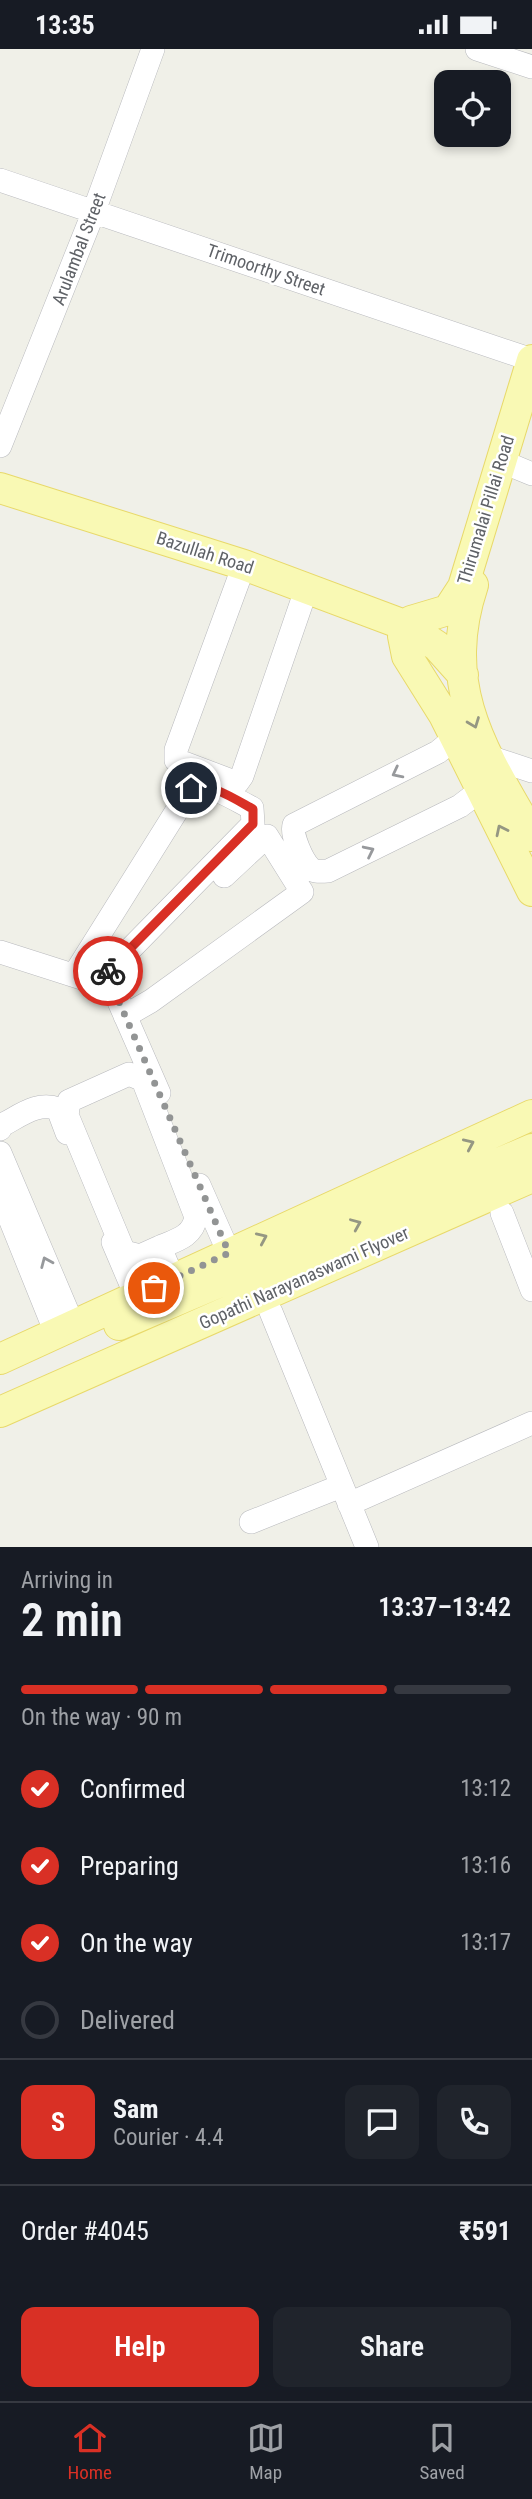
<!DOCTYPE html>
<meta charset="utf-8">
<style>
:root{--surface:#171b24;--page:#20242c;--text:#f1f3f6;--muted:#9ea1a6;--line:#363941;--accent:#d93025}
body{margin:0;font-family:"Roboto Condensed",sans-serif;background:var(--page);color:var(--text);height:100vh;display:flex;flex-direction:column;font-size:26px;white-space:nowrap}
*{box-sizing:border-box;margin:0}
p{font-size:23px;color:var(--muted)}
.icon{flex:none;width:38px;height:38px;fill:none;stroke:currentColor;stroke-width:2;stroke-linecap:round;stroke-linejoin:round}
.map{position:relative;height:1498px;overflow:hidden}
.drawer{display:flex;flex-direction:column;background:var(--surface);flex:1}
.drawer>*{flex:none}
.tools{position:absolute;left:434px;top:21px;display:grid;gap:14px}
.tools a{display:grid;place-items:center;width:77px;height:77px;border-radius:14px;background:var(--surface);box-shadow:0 4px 10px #0003;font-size:35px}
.pin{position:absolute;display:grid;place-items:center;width:60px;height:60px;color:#fff;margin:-30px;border:4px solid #fff;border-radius:50%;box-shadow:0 2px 7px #0007}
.courier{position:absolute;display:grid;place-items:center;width:70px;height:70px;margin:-35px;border:5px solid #d93025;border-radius:50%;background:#fff;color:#222;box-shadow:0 2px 9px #0007}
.head em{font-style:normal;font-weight:600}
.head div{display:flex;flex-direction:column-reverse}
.head{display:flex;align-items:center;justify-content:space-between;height:119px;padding:0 21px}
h1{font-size:46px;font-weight:600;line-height:52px}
.bar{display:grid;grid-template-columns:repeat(4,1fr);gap:10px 7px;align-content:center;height:84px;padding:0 21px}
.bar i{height:9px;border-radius:5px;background:var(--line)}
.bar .on{background:var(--accent)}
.bar p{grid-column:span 4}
.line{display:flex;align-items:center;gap:18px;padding:0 21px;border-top:2px solid var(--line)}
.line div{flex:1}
.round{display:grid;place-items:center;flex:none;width:74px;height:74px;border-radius:14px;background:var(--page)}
ol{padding:0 21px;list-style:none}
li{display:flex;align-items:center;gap:21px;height:77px}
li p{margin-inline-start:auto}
li .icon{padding:7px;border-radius:50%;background:var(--accent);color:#fff;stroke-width:4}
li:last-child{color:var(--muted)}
li i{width:38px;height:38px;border:4px solid var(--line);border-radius:50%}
.button{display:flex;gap:14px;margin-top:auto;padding:14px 21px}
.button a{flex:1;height:80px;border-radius:14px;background:var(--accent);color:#fff;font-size:28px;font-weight:600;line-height:80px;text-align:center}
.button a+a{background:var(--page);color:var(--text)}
.status{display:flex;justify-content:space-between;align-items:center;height:49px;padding:0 35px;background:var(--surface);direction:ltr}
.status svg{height:19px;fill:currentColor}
.dock{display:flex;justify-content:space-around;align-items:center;height:98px;border-top:2px solid var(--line);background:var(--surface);font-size:19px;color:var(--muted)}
.dock a{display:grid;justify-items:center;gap:4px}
.dock .on{color:var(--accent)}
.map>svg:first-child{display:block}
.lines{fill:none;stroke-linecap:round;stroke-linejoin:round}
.minor-casing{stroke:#b8b9bd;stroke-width:24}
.major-casing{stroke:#e8d96a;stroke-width:32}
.minor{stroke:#fff;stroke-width:23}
.major{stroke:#f9f9b4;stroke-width:30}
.oneway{stroke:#959782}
.oneway2{stroke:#97999c}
.done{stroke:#929494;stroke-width:7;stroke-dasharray:0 12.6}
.route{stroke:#d93025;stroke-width:9}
.labels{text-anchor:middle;stroke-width:5;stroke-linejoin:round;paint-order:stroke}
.street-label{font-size:18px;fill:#5f6267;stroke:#fff}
</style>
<div class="status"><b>13:35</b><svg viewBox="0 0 49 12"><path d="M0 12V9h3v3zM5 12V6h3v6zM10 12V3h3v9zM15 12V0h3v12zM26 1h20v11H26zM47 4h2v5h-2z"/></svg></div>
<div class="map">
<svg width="532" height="1498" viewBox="0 0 532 1498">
<rect width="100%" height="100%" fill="#f0f0e8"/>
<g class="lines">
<g class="minor-casing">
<path id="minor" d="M477,0L532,18
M0,131L532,311
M0,397L94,162L153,0
M501,412L532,425
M244,516L176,701V711L237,734L242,727L307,538
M455,689L438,703L294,776C291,786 302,811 310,819C315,824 322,822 328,822L460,757L481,741
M486,707L532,722
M0,903L113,939L159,1044
M74,926L191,739C205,730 237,752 252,759L253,775L97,934
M125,967L151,952L302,843L267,787L224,827
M0,1080L2,1076C20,1067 38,1052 58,1060L67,1084
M0,1104L73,1276
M199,1136L229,1204
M0,1145L56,1284
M502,1164L532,1241
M113,1193L136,1247
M160,1198L140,1207L124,1203L67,1066L69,1052L129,1025L143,1031L196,1168C193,1187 177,1191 160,1198L173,1230
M271,1263L367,1498
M349,1455L532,1374
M251,1473L341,1437"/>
</g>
<g class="major-casing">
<path id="major" d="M532,311L463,538L448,561L411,572L403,587L407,607L444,666L532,842
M0,439L244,516L407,577L437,597L463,626
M473,536C439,638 483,702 532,787
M119,1276L532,1100
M0,1310L532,1066
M0,1363L532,1128"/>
</g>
<use href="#minor" class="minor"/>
<use href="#major" class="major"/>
</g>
<defs><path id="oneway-chevron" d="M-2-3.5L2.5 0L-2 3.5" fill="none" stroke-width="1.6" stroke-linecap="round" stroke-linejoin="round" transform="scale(1.75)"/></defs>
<g class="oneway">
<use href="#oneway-chevron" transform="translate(474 674) rotate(69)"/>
<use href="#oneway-chevron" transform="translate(501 781) rotate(-116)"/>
<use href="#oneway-chevron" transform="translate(469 1095) rotate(-24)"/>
<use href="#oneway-chevron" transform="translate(356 1175) rotate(-23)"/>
<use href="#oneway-chevron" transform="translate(262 1189) rotate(-24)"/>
</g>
<g class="oneway2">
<use href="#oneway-chevron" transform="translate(397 724) rotate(153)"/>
<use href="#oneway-chevron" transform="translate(369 802) rotate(-26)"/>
<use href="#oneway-chevron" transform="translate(46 1213) rotate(-113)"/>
</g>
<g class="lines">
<path class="done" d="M108,922L96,934L113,939L229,1204L154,1239"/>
<path class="route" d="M108,922L253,775V760C238,752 204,730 191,739"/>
</g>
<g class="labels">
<g class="street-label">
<text transform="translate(79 200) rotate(-69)" y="6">Arulambal Street</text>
<text transform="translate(266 221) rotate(19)" y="6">Trimoorthy Street</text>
<text transform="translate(486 461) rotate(-73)" y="6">Thirumalai Pillai Road</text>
<text transform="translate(205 504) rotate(18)" y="6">Bazullah Road</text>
<text transform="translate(304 1229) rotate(-24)" y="6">Gopathi Narayanaswami Flyover</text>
</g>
</g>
</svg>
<div class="tools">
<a><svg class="icon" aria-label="locate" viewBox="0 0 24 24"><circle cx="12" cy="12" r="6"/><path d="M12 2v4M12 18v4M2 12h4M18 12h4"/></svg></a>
</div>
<div class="pin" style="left:154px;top:1239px;background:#ea580c"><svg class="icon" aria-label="bag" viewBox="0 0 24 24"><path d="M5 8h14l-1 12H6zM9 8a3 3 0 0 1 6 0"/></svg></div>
<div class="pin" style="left:191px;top:739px;background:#1f2937"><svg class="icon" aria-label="home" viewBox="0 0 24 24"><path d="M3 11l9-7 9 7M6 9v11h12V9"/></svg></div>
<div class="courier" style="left:108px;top:922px"><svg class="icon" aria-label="bike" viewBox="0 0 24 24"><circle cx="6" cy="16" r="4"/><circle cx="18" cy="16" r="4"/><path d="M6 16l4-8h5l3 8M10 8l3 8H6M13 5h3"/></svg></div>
</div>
<section class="drawer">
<div class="head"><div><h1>2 min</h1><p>Arriving in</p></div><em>13:37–13:42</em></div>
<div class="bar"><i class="on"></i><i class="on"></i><i class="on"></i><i></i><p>On the way · 90 m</p></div>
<ol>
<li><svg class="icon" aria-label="check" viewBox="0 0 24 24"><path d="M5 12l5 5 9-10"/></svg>Confirmed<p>13:12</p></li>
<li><svg class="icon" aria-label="check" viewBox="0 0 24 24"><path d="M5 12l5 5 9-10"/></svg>Preparing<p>13:16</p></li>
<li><svg class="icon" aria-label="check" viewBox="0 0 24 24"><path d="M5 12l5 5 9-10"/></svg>On the way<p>13:17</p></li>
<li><i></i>Delivered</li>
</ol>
<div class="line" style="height:126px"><b class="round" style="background:var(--accent);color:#fff">S</b><div><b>Sam</b><p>Courier · 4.4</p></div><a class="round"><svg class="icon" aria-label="chat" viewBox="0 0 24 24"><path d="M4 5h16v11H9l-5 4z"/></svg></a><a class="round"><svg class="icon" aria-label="phone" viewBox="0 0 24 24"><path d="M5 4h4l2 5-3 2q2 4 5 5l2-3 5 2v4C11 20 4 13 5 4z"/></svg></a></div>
<div class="line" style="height:91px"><div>Order #4045</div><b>₹591</b></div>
<div class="button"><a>Help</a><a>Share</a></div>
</section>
<nav class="dock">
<a class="on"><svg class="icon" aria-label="home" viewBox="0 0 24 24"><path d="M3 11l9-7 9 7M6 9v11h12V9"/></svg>Home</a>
<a><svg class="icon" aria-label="map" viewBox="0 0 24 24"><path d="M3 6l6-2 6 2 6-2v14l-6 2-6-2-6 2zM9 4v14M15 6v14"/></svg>Map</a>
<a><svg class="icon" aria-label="saved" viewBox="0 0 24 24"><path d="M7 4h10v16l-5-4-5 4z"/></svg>Saved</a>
</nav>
